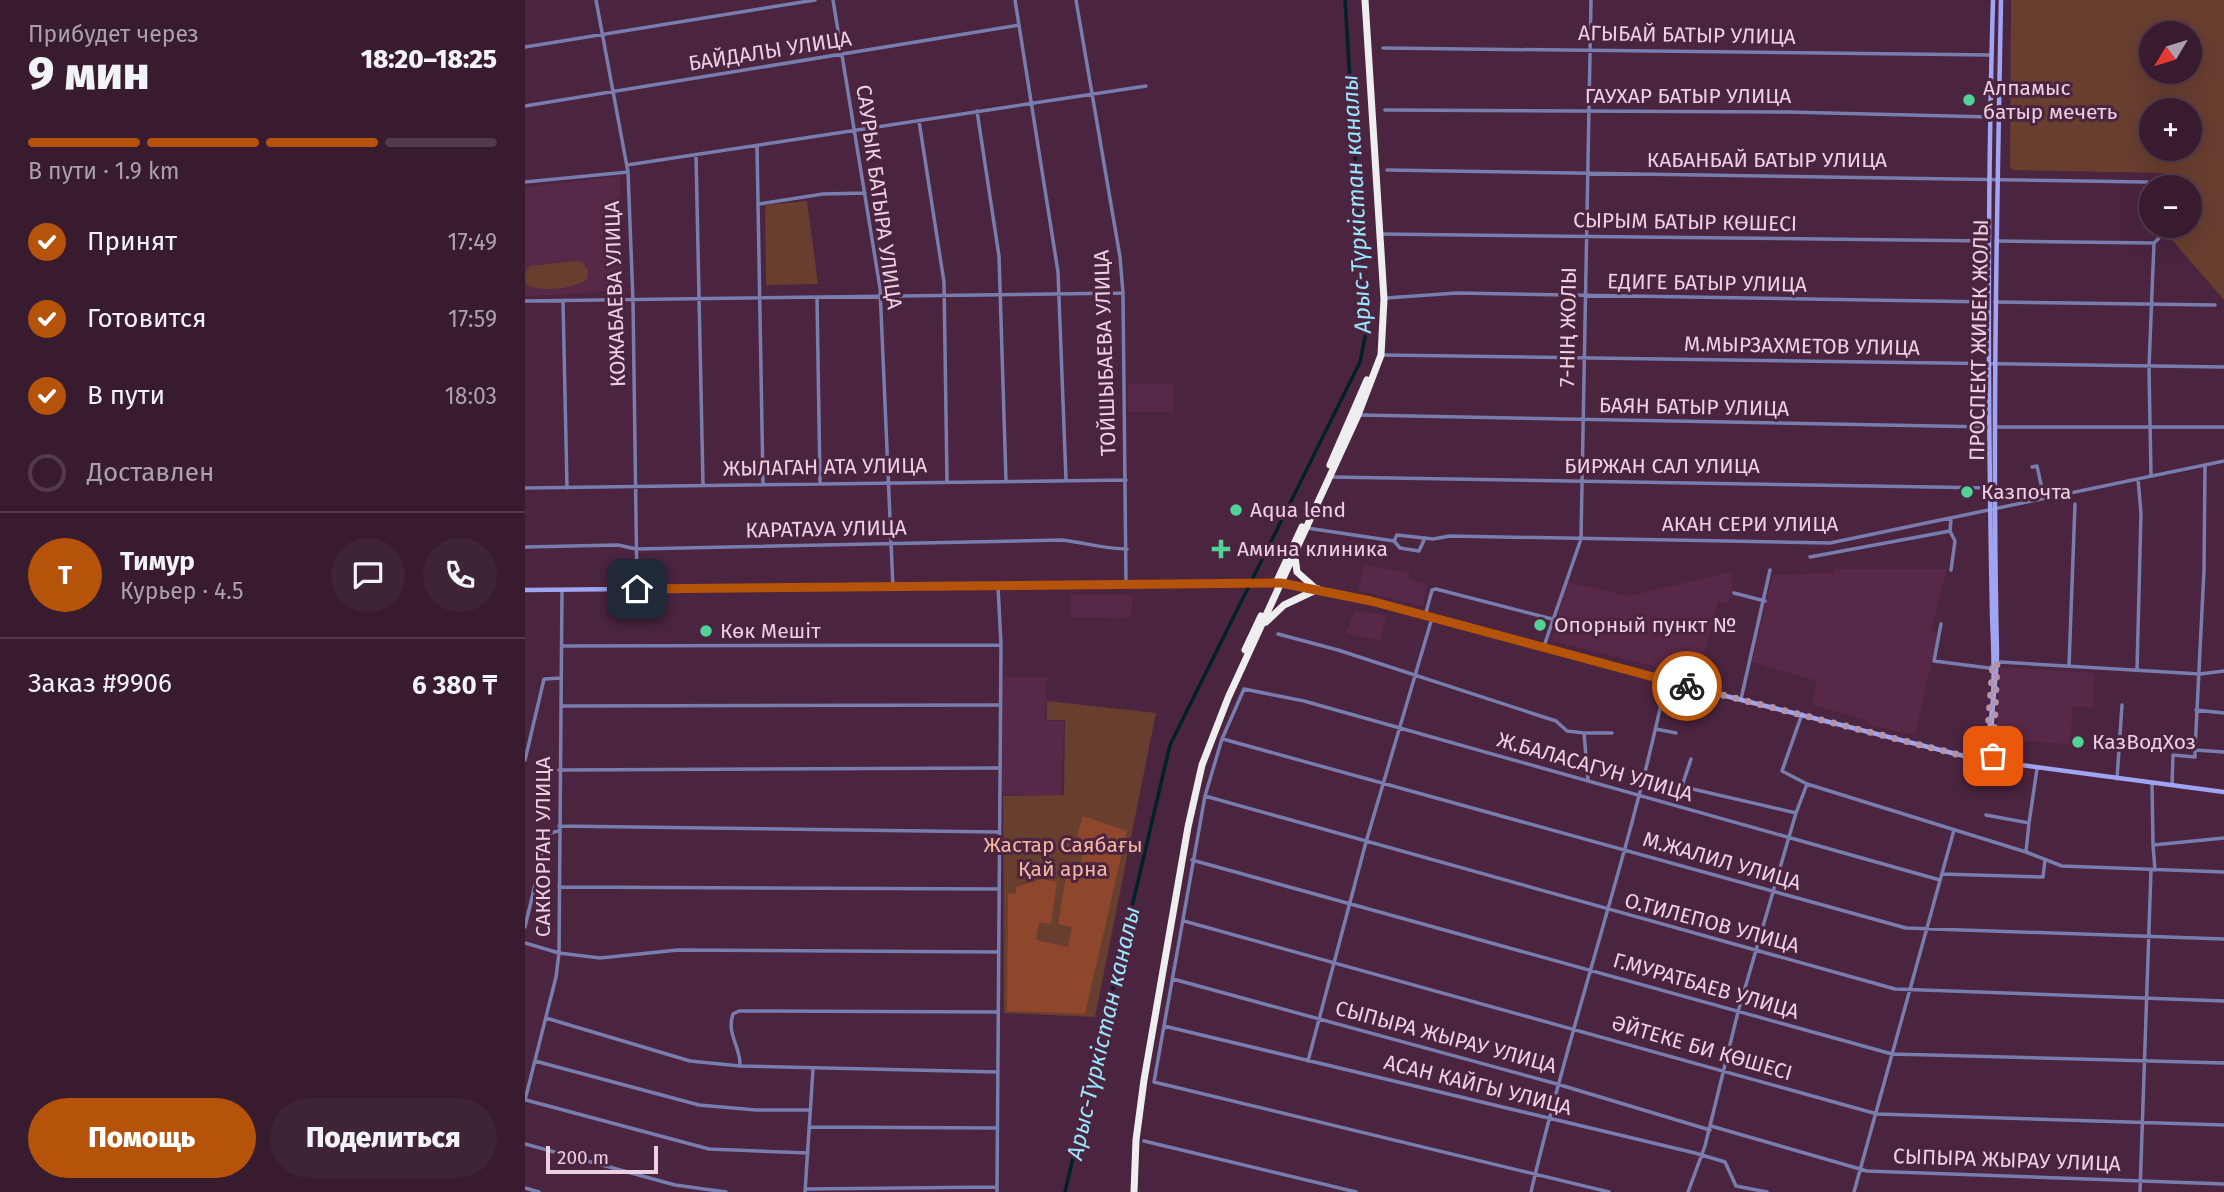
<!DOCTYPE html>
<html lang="ru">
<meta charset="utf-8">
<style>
:root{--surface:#381b2f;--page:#3f2437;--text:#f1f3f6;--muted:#aba1aa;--line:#52394b;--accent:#b45309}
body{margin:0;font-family:"Fira Sans",sans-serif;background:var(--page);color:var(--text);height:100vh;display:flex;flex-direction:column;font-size:26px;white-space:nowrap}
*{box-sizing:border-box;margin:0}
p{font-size:23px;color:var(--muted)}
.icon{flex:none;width:38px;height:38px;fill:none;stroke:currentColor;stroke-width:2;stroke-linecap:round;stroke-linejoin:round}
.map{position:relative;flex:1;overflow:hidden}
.panel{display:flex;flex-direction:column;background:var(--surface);width:525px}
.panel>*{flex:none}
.needle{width:46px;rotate:232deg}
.fabs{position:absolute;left:1614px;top:21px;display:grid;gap:14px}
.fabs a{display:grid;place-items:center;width:63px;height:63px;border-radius:50%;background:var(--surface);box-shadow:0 7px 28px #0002,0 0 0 2px var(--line);font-size:35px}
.scale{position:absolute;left:21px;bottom:18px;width:112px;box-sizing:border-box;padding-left:7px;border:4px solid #ebd1e1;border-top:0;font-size:19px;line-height:24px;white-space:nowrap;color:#ebd1e1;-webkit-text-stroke:5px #4b243f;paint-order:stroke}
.pin{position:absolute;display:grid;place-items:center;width:60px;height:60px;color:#fff;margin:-30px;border-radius:14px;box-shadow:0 4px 10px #0006}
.courier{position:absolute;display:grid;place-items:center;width:70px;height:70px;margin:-35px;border:5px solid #b45309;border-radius:50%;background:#fff;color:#222;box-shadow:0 2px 9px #0007}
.headline em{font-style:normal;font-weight:800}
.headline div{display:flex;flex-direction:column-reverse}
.headline{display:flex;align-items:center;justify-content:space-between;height:119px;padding:0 28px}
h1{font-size:46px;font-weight:800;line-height:52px}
.bar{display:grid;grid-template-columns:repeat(4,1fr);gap:10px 7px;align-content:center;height:84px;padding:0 28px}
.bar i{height:9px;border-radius:5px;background:var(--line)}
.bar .active{background:var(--accent)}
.bar p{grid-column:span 4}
.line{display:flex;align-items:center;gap:18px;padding:0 28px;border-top:2px solid var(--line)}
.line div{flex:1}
.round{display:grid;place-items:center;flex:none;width:74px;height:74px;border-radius:37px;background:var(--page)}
ol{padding:0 28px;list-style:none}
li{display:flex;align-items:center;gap:21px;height:77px}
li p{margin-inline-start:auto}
li .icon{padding:7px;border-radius:50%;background:var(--accent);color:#fff;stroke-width:4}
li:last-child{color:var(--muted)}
li i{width:38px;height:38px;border:4px solid var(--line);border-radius:50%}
.primary-button{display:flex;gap:14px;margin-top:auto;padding:14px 28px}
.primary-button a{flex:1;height:80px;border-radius:42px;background:var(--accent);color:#fff;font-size:28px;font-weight:800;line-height:80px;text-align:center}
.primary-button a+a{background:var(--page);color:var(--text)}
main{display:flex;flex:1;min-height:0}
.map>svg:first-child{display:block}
.built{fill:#572848}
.green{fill:#683e2f;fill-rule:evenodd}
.forest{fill:#8e462d}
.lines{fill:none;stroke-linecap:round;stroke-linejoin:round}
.canal{stroke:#00212a;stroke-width:3.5}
.street{stroke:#797dae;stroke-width:3.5}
.secondary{stroke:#a0a5f3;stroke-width:4.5}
.highway{stroke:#eee;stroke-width:7}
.done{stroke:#b394a8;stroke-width:7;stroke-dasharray:0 12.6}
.route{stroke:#b45309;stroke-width:9}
.poi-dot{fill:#51d398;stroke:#4b243f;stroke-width:2.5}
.labels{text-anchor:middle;stroke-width:6;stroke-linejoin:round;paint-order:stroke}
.street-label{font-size:21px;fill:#ebd1e1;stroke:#4b243f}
.poi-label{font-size:21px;fill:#ebd1e1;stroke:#4b243f;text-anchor:start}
.park-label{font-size:21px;fill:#f5b69f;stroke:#4b243f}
.water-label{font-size:23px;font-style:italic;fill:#9ae5fd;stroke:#4b243f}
</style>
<main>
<section class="panel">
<div class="headline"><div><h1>9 мин</h1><p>Прибудет через</p></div><em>18:20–18:25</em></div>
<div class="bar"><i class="active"></i><i class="active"></i><i class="active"></i><i></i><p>В пути · 1.9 km</p></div>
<ol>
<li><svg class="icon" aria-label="check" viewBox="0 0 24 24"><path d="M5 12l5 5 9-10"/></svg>Принят<p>17:49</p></li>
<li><svg class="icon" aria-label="check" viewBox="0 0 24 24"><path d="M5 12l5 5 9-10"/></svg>Готовится<p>17:59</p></li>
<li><svg class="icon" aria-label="check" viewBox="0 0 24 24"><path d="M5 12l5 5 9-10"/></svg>В пути<p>18:03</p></li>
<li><i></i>Доставлен</li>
</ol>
<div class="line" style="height:126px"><b class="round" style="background:var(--accent);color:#fff">Т</b><div><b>Тимур</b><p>Курьер · 4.5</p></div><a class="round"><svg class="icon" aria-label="chat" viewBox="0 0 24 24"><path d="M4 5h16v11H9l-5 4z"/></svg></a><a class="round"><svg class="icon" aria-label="phone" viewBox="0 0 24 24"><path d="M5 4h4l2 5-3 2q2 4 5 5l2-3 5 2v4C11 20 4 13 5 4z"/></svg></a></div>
<div class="line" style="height:91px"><div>Заказ #9906</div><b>6 380 ₸</b></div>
<div class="primary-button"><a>Помощь</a><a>Поделиться</a></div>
</section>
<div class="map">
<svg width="1699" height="1192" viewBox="0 0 1699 1192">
<rect width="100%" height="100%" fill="#4b243f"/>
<path class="built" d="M95,176L97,290L0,297V187Z
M603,384H648V412H603Z
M839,565L884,572V579L902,584L898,607L833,590Z
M1309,569H1422L1406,631L1413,633L1390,735L1342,724V720L1287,705L1292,681L1227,662L1248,575L1309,573Z
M1206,572L1208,590L1202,604L1193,602L1173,677L1026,641L1042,582L1104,596Z
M546,595H608L606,614L602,618L546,617Z
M830,611L862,615L855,641L821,633Z
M1475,667L1569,673V707H1548L1545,744L1471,739Z
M477,677H522L520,721H539L537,795H476Z"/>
<path class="green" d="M1486,0H1699V300L1647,240L1640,226H1664V187H1640V173L1488,170L1485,167ZM1626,33H1664V72H1626ZM1626,110H1664V149H1626Z
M282,201L293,284L241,285L240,205Z
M50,261L57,262L63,270L62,279C51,289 13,293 1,284L0,273L5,266Z
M522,701L631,713L570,1017L479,1013L478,796L539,795L540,720H522Z"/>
<path class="forest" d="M558,816L602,831L560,1014L482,1011L483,894L491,893V887L517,879L532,882L526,924L514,922L511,940L543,947L547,927L533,924L541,876L555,869L558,841L552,835Z"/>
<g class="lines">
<path class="canal" d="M540,1192L645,745L835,362L841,332L820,0"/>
<path class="street" d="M71,0L103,172L108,301L112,589
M308,0L355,288L368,588
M490,0L533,272L541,479
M551,0L595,257L598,293L601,583
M0,47L290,0
M858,48L1466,55
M0,106L494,25
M860,110L1262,112L1466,117
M452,111L474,256L481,481
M394,121L419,282L422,481
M232,146L238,484
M171,155L178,484
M102,165L621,86
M862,170L1622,182L1626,187
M0,182L103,172
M234,204L298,194L340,193
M855,234L1464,241
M1471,241L1629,243
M292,298L295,482
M861,298L932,293L1464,302
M0,301L598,293
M38,301L42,488
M1470,302L1690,305
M858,355L1699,367
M835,415L1463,427
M1470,427H1699
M1507,467L1512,466L1519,498
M1626,476L1624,367L1629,243L1634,238L1635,226
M805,477L1468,488
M0,488L601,480
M782,528L869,541L872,535L908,539L925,536L1305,543L1699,461
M1425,531L1430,541L1426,570
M869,541L875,548L894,551L900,538
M0,547L93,545L111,549L535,540C559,542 578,549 602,549
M1285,557L1425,531L1426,519
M1209,593L1240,601
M900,616L907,590L911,589L1027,619
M1416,624L1409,661L1464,668L1475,662L1675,674L1699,671
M753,634L813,650L1031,721L1042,731L1059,733L1063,780
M37,646L476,645
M1018,649L1056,539L1066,0
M1544,666L1550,504
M1612,670L1616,513L1613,479
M1216,699L1245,570
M36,706L473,705
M1671,710L1699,713
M1277,714L1257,771L1282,784L1501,852L1537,866L1699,872
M1131,729L1151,733
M1059,733H1087
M698,739L1381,928L1699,939
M1670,750L1679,570L1680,465
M0,760L19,679L36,678
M34,770L473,768
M1120,778L1271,813L1282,784
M1592,779L1597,705
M1627,783L1628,845
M1647,785L1648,755L1670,757V750L1699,752
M1157,786L1166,759
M680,796L1370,989L1699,1001
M1461,815L1504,823L1512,769
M34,826L473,832
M1501,852L1504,823
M667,860L1367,1054L1699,1063
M1630,870L1628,845L1699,838
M1417,874L1518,877L1520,860
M34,887L473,889
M659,921L1352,1114L1699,1125
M0,927L22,834L33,831
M0,943L34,953L75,958L153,950L473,952
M648,979L1032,1084L1185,1130
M21,1018L165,1061L215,1066L472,1072
M639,1026L1170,1153L1200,1162L1211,1186L1242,1192
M10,1061L174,1105L231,1110H285
M783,1061L841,842L907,618
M215,1066C216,1047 201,1034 208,1014L214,1011L472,1012
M0,1100L31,977L34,953L37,590
M1,1100L184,1149L283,1153
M1186,1126L1342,1171L1699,1184
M284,1127L472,1128
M619,1141L831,1192
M0,1144L150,1185L201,1192
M0,1188L14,1192
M281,1189L472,1187
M280,1192L288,1069
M472,1192L476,645L473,586
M1006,1192C1046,1020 1105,854 1141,681
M1084,1192L629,1082L680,796L697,739L719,689L779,701L1415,880
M1163,1192L1180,1146L1213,1012L1271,813
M1329,1192L1429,830
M1615,1192L1626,870"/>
<path class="secondary" d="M0,590L756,583L846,601L1141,681L1451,759L1699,792
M1451,759C1475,735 1468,648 1467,614C1463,410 1462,205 1468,0
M1472,764C1460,740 1472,682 1472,653C1467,435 1472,218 1476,0"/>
<path class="highway" d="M805,465L842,380
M770,557L772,572L789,587
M751,583L777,527
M741,622L759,605L793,589
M720,650L736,616
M609,1192L611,1140L619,1080L663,827L677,765L703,698L833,415L856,355L859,299L840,0"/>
</g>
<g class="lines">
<path class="done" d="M1162,686L1451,759L1462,743L1468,663H1472L1468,756"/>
<path class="route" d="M112,589L756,583L846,601L1162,686"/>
</g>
<g class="poi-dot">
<circle cx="1444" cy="100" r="7"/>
<circle cx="1442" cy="492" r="7"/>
<circle cx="711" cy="510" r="7"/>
<path d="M692.5 538.5h7v7h7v7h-7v7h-7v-7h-7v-7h7z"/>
<circle cx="1015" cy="625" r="7"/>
<circle cx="181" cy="631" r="7"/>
<circle cx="1553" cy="742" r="7"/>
</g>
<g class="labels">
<g class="street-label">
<text transform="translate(1162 35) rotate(1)" y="7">АГЫБАЙ БАТЫР УЛИЦА</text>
<text transform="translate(245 51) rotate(-9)" y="7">БАЙДАЛЫ УЛИЦА</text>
<text x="1163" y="103">ГАУХАР БАТЫР УЛИЦА</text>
<text x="1242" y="167">КАБАНБАЙ БАТЫР УЛИЦА</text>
<text transform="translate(354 197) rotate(82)" y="7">САУРЫК БАТЫРА УЛИЦА</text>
<text transform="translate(1160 222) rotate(1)" y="7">СЫРЫМ БАТЫР КӨШЕСІ</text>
<text transform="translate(1182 283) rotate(1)" y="7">ЕДИГЕ БАТЫР УЛИЦА</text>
<text transform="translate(90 294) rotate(-92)" y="7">КОЖАБАЕВА УЛИЦА</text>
<text transform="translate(1043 327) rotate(-89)" y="7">7-НІҢ ЖОЛЫ</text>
<text transform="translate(1454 340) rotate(-89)" y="7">ПРОСПЕКТ ЖИБЕК ЖОЛЫ</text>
<text transform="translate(1277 346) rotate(1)" y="7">М.МЫРЗАХМЕТОВ УЛИЦА</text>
<text transform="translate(580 353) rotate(-92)" y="7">ТОЙШЫБАЕВА УЛИЦА</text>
<text transform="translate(1169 407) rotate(1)" y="7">БАЯН БАТЫР УЛИЦА</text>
<text x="1137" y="473">БИРЖАН САЛ УЛИЦА</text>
<text transform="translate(300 467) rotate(-1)" y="7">ЖЫЛАГАН АТА УЛИЦА</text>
<text x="1225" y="531">АКАН СЕРИ УЛИЦА</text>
<text transform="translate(301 529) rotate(-1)" y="7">КАРАТАУА УЛИЦА</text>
<text transform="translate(1070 767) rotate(16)" y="7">Ж.БАЛАСАГУН УЛИЦА</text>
<text transform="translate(18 847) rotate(-90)" y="7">САККОРГАН УЛИЦА</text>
<text transform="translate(1197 861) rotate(16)" y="7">М.ЖАЛИЛ УЛИЦА</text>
<text transform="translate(1187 923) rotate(15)" y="7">О.ТИЛЕПОВ УЛИЦА</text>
<text transform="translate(1181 986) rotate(16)" y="7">Г.МУРАТБАЕВ УЛИЦА</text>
<text transform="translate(921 1037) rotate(15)" y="7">СЫПЫРА ЖЫРАУ УЛИЦА</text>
<text transform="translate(1177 1048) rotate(16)" y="7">ӘЙТЕКЕ БИ КӨШЕСІ</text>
<text transform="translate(953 1085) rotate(14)" y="7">АСАН КАЙГЫ УЛИЦА</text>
<text transform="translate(1482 1160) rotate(2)" y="7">СЫПЫРА ЖЫРАУ УЛИЦА</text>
</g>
<g class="poi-label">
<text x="1458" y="95">Алпамыс<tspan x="1458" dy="24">батыр мечеть</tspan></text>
<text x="1456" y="499">Казпочта</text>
<text x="725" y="517">Aqua lend</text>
<text x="712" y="556">Амина клиника</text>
<text x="1029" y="632">Опорный пункт №</text>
<text x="195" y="638">Көк Мешіт</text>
<text x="1567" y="749">КазВодХоз</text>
</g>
<g class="park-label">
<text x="538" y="852">Жастар Саябағы<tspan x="538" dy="24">Қай арна</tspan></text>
</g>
<g class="water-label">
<text transform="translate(831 204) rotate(-93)" y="8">Арыс-Түркістан каналы</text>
<text transform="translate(578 1033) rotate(-77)" y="8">Арыс-Түркістан каналы</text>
</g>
</g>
</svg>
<div class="fabs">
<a><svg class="needle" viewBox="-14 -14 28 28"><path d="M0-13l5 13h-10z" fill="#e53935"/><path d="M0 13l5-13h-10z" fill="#aba1aa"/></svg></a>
<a>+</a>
<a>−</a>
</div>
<div class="scale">200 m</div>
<div class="pin" style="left:1468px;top:756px;background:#ea580c"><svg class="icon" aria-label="bag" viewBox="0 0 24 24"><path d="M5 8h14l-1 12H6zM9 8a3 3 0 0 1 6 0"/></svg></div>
<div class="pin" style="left:112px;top:589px;background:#1f2937"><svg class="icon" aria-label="home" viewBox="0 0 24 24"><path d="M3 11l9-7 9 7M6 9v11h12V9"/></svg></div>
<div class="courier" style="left:1162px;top:686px"><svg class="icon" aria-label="bike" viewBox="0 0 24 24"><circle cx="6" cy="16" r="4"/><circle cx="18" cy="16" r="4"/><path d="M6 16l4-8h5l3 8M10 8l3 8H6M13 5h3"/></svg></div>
</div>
</main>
